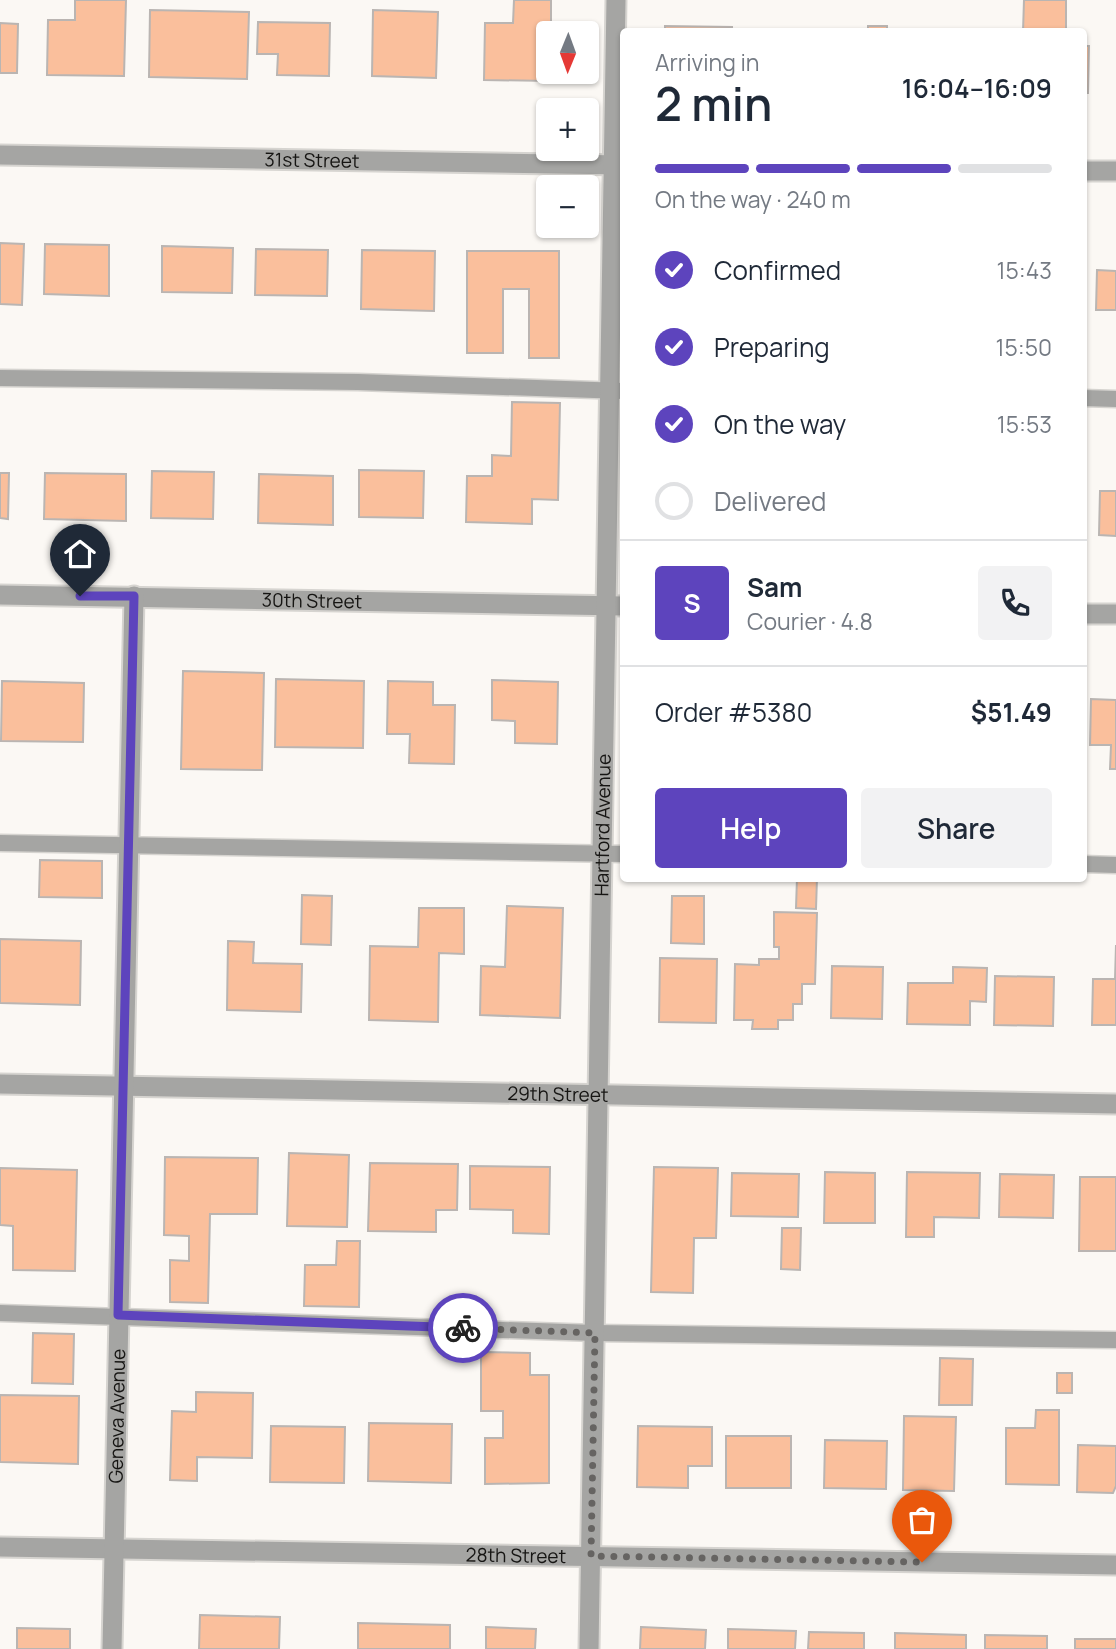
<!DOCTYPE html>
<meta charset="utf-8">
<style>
:root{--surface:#fff;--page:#f2f2f3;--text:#1f2937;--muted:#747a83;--line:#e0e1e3;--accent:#5d44bd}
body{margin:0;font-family:Manrope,sans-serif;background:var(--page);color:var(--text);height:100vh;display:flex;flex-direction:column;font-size:26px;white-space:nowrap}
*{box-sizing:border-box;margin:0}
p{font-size:23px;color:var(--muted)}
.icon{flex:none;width:38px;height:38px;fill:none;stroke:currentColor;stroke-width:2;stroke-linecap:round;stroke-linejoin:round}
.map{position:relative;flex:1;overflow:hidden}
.side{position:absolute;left:620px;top:28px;width:467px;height:854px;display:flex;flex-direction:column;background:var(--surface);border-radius:7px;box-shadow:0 2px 5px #0004}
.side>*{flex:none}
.needle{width:46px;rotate:181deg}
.buttons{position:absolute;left:536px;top:21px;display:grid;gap:14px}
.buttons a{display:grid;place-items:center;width:63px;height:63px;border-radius:7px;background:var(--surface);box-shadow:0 2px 5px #0004;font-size:35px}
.pin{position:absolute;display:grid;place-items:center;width:60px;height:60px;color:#fff;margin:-72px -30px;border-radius:50% 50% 50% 0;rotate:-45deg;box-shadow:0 0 7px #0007}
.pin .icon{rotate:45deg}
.courier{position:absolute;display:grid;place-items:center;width:70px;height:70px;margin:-35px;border:5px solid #5d44bd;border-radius:50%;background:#fff;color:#222;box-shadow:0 2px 9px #0007}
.overview em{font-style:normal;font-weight:600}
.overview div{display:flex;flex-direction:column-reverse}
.overview{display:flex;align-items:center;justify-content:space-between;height:119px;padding:0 35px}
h1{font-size:46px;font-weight:600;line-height:52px}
.bar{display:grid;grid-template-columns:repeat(4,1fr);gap:10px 7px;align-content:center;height:84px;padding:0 35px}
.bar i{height:9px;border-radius:5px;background:var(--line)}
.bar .on{background:var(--accent)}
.bar p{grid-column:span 4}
.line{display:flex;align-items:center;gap:18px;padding:0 35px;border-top:2px solid var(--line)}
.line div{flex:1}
.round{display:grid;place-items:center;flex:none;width:74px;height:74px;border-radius:7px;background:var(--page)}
ol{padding:0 35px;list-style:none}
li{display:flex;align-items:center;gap:21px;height:77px}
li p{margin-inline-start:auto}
li .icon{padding:7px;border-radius:50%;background:var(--accent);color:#fff;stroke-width:4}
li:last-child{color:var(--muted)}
li i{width:38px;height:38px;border:4px solid var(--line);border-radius:50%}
.primary-button{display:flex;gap:14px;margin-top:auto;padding:14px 35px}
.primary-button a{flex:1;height:80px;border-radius:7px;background:var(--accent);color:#fff;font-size:28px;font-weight:600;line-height:80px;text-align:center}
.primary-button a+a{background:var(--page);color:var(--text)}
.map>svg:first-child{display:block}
.building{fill:#fabf9c;stroke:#bab5b2;stroke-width:2}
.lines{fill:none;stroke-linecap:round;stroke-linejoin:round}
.service-casing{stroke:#d6d4d0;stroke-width:19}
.minor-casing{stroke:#d6d4d0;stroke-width:23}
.service{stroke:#a5a5a3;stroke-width:16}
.minor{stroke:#a5a5a3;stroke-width:19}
.done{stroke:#666462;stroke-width:7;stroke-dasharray:0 12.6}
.route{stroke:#5d44bd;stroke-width:9}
.labels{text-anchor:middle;stroke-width:7;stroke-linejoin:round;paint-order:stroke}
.street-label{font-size:19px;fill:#161513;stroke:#fbf8f4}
</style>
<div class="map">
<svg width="1116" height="1649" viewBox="0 0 1116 1649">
<rect width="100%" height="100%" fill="#fbf8f4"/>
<path class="building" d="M75,0H126L124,76L47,75L48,20H75Z
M514,0H551V33H548L550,81L484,80L485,23H513Z
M1024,0H1066V32H1023Z
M150,10L249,12L247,79L149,77Z
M373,10L438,12L436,78L372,76Z
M258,22L330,23L329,76L277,75L278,54H257Z
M0,23L18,24L17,73H0Z
M665,26L732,27V32H665Z
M868,26H887V32H868Z
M1083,46H1089L1088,93H1083Z
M0,243L24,244L22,305L0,304Z
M45,244L109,245V296L44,294Z
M162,246L233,248L232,293L162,292Z
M256,249L328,250L327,296L255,295Z
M362,250L435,251L434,311L361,309Z
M467,251H559V358H529V289H503V353H467Z
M1097,270L1116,271V310H1096Z
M512,402L560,403L558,500L532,499V524L466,522L467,476H492V455L511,456Z
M359,470L424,471L423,518L359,517Z
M152,471L214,472L213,519L151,518Z
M0,473H9L8,519L0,518Z
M45,473L126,474V521L44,519Z
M259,474L333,476V525L258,523Z
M1100,491H1116V536L1099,535Z
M183,671L264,673L262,770L181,769Z
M276,679L364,681L363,748L275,747Z
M492,680L558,682L557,744L515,743V721L492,720Z
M2,681L84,683L83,742L1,741Z
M388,681L433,682V705H455L454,764L409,763L410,734H387Z
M1091,699L1116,700V769H1110L1111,745H1090Z
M40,860L102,861V898L39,897Z
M797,878H817L816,909L796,908Z
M302,895L332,896L331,945L301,944Z
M672,896H704V944L671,943Z
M507,906L563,908L560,1018L480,1015L481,966L505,967Z
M419,908H464V954L439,953L438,1022L369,1020L370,946L418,947Z
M774,912L817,913L815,984H802V1004H793V1020H778V1029H752L753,1020H734L735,964L759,965V959H779V947H774Z
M0,939L81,941L80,1005L0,1003Z
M228,941L254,942L253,963L302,964L301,1012L227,1010Z
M1116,945V1025H1092L1093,979H1115Z
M660,958L717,959L716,1023L659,1022Z
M832,966L883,967L882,1019L831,1018Z
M953,967L987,968L986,1002L970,1001V1025L907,1024L908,983H953Z
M995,976L1054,977L1053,1026L994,1025Z
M289,1153L349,1155L347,1227L287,1226Z
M165,1157L258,1158L257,1214H210L208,1303L170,1302V1260L189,1261V1236L164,1235Z
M370,1163L458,1164L457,1210H436V1232L368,1231Z
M470,1166L550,1167L549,1234L513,1233V1210L470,1209Z
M654,1167L718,1168L716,1238H694L693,1293L651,1292Z
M0,1168L77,1170L75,1271L13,1270V1226L0,1225Z
M825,1172L875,1173V1223H824Z
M907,1172L980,1173L979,1218L934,1217V1237H906Z
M732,1173L799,1174L798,1217L731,1216Z
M1000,1174L1054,1175L1053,1218L999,1217Z
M1080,1177H1116V1251H1079Z
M782,1228H801L800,1270L781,1269Z
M337,1241H360L359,1307L304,1306L305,1265H336Z
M33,1333L74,1334L73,1384L32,1383Z
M481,1352L530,1353V1375H549V1483L485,1484V1438H503V1411H481Z
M940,1358L973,1359L972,1405H939Z
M1057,1373H1072V1393H1057Z
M196,1392L253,1393L252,1458L197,1457V1481L170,1480L172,1411L196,1412Z
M0,1395L79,1396L78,1464L0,1462Z
M1036,1410H1059V1485L1006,1484V1428H1035Z
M904,1416L956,1417L954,1491L903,1490Z
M369,1423L452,1424L451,1483L368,1481Z
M271,1426L345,1427L344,1483L270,1482Z
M638,1426L712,1427V1466H688V1488L637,1487Z
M726,1436H791V1488H726Z
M825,1440L887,1441L886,1489L824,1488Z
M1078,1445L1116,1446V1486L1113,1493L1077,1492Z
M200,1615L280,1617L279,1649H199Z
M358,1623L450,1625V1649H358Z
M486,1627L536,1629L535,1649H486Z
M641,1627L706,1630L705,1649H640Z
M17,1628L70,1629V1649H17Z
M728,1629L796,1631L795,1649H728Z
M809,1632L864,1633V1649H808Z
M895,1633L966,1635V1649H895Z
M985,1635L1047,1636V1649H985Z
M1075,1639H1116V1649H1075Z"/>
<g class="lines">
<g class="service-casing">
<path id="service" d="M0,378L358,382L623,391
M1083,398L1116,399
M0,843L623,854
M1083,864L1116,865
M0,1313L595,1333L1116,1340"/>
</g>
<g class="minor-casing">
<g id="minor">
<path id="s1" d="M0,155L623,165"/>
<path d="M1083,171H1116"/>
<path id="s2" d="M0,595L623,606"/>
<path d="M1083,614H1116"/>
<path id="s3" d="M0,1084L1116,1104"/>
<path id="s4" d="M0,1547L1116,1565"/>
<path id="s5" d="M112,1649L134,596"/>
<path id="s6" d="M589,1649L616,0"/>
</g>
</g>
<use href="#service" class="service"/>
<use href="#minor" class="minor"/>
</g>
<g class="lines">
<path class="done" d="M463,1328L595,1333L591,1556L922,1562"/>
<path class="route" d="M80,596H134L118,1315L463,1328"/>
</g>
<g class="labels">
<g class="street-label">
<text dy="7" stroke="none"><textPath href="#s1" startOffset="312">31st Street</textPath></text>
<text dy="7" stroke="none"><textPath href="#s2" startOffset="312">30th Street</textPath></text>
<text dy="7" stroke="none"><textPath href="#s6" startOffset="824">Hartford Avenue</textPath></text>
<text dy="7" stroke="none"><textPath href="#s3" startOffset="558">29th Street</textPath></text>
<text dy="7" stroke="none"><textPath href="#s5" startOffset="233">Geneva Avenue</textPath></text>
<text dy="7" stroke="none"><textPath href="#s4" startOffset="516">28th Street</textPath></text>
</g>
</g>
</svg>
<div class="buttons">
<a><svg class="needle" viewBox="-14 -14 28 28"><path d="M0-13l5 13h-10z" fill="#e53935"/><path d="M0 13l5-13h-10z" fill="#747a83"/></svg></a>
<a>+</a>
<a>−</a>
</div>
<div class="pin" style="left:922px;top:1562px;background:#ea580c"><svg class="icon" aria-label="bag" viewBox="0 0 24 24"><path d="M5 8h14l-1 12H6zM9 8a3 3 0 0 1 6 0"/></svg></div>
<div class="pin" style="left:80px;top:596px;background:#1f2937"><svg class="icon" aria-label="home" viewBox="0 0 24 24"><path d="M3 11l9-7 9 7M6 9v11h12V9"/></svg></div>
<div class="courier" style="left:463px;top:1328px"><svg class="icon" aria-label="bike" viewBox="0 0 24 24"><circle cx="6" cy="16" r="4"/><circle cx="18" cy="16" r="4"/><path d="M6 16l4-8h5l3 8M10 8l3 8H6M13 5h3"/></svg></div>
<section class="side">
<div class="overview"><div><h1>2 min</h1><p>Arriving in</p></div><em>16:04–16:09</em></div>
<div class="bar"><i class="on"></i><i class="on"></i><i class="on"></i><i></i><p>On the way · 240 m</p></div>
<ol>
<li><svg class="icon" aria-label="check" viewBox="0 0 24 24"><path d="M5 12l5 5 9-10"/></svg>Confirmed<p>15:43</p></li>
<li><svg class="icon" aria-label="check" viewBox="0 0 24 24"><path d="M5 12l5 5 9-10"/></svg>Preparing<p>15:50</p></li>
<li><svg class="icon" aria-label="check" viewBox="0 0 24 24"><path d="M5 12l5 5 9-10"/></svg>On the way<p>15:53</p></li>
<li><i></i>Delivered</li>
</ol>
<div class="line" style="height:126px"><b class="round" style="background:var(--accent);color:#fff">S</b><div><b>Sam</b><p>Courier · 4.8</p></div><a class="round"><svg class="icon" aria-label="phone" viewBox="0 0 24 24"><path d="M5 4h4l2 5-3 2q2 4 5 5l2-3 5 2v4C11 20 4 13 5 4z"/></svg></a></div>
<div class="line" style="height:91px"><div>Order #5380</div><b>$51.49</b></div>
<div class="primary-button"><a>Help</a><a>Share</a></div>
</section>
</div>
